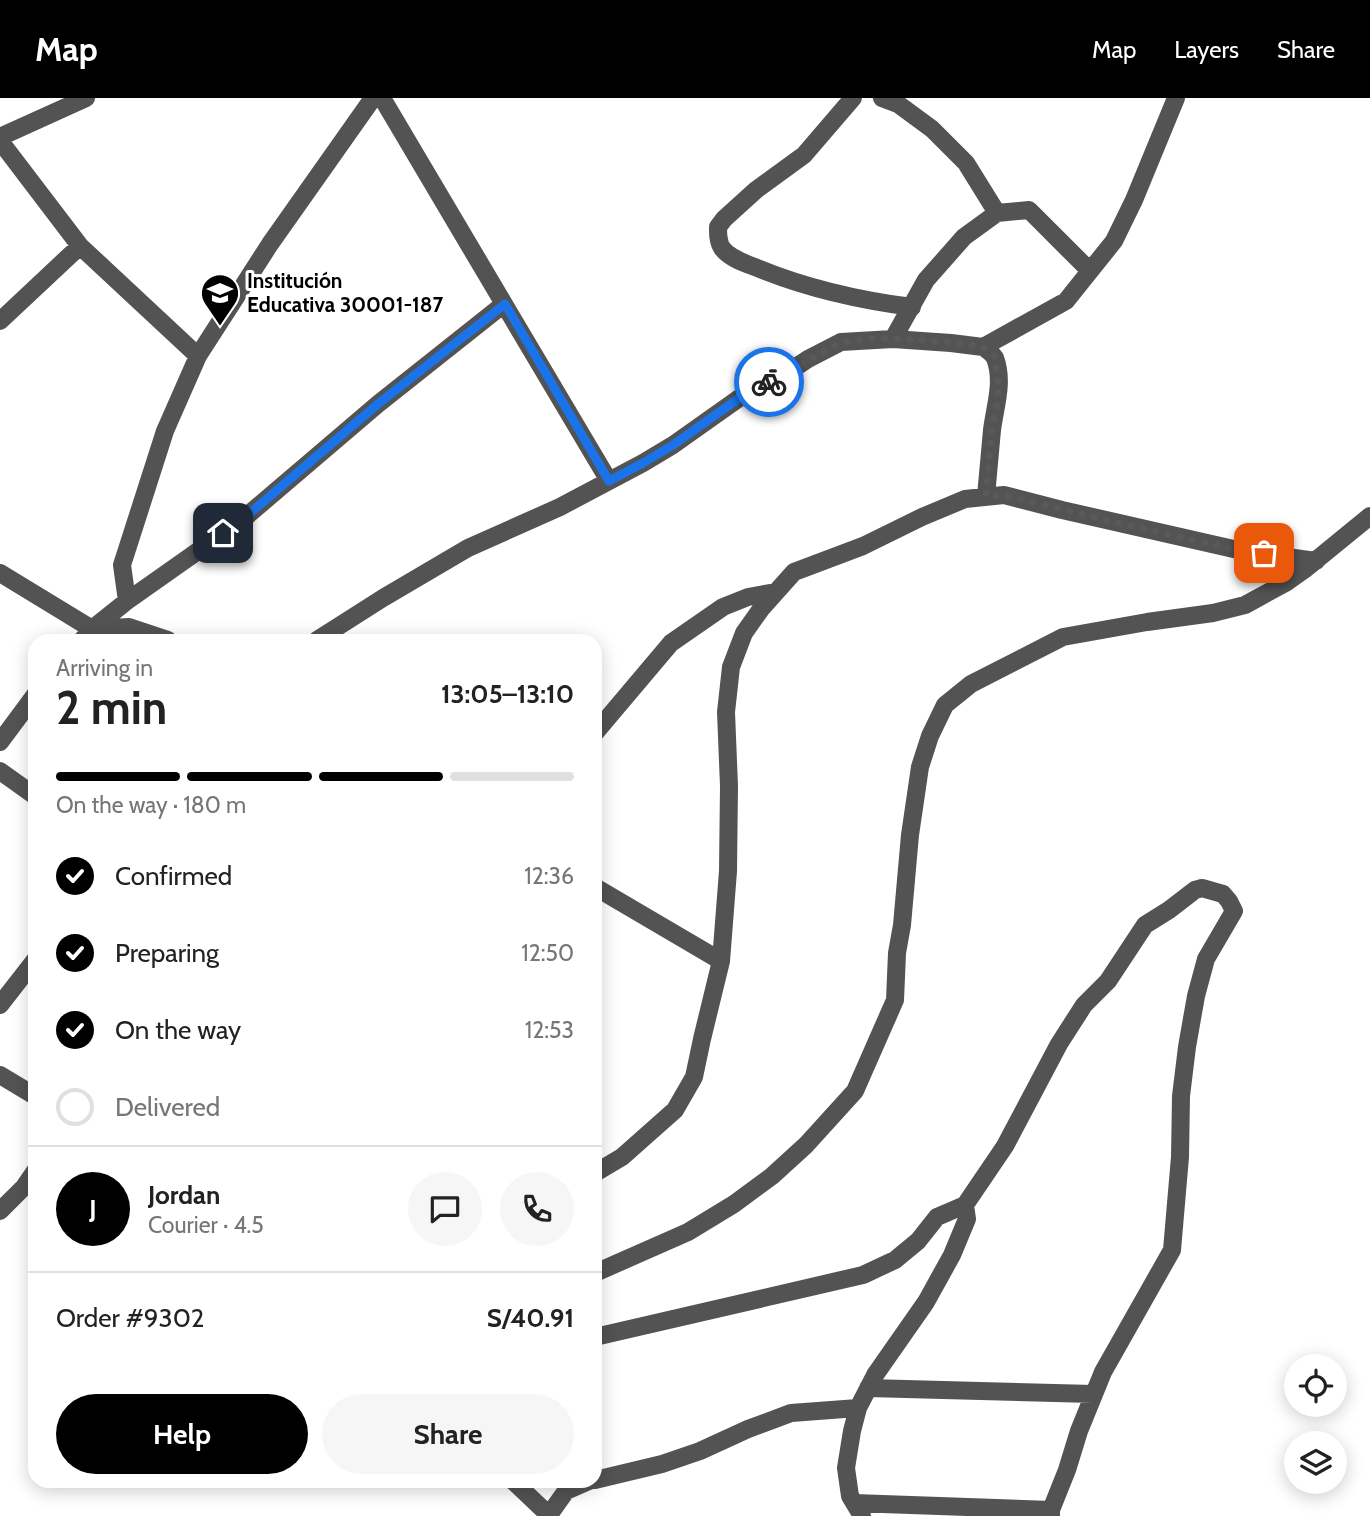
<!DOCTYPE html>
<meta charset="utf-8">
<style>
:root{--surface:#fff;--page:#f6f6f6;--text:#222;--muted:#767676;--line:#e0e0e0;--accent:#000}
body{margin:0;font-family:Cabin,sans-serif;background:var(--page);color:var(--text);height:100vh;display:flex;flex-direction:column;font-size:26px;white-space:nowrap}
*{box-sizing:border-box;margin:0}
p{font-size:23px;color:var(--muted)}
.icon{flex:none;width:38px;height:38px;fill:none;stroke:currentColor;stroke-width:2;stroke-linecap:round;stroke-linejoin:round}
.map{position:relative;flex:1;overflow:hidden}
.panel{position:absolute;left:28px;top:536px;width:574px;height:854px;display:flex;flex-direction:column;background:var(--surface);border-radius:21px;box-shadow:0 4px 18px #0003}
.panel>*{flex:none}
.tools{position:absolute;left:1284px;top:1256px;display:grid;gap:14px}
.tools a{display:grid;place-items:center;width:63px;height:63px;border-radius:50%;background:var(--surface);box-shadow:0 4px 18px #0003;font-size:35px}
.pin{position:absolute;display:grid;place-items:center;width:60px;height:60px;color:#fff;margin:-30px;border-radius:14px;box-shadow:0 4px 10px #0006}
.courier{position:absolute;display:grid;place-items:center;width:70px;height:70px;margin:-35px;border:5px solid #1a73e8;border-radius:50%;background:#fff;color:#222;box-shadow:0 2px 9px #0007}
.summary em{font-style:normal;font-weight:700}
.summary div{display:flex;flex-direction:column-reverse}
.summary{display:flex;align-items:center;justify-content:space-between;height:119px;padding:0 28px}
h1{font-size:46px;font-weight:700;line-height:52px}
.bar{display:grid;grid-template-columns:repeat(4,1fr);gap:10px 7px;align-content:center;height:84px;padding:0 28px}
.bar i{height:9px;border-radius:5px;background:var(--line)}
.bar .on{background:var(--accent)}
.bar p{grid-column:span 4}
.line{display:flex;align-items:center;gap:18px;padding:0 28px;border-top:2px solid var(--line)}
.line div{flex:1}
.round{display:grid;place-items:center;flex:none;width:74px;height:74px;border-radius:37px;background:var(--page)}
ol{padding:0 28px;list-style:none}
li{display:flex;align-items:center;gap:21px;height:77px}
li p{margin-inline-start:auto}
li .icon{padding:7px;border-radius:50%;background:var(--accent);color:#fff;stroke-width:4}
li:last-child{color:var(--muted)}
li i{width:38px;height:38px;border:4px solid var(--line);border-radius:50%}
.primary-button{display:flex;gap:14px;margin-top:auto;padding:14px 28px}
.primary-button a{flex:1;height:80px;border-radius:42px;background:var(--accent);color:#fff;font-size:28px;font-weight:700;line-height:80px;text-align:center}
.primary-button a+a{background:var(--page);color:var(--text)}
header{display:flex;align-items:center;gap:42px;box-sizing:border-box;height:98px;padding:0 35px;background:var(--accent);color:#fff}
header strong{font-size:33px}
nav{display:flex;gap:38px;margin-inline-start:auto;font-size:24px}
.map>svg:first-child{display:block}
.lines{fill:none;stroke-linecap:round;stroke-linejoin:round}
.minor{stroke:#535353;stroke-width:18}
.done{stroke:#595959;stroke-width:7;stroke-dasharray:0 12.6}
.route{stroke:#1a73e8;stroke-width:9}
.labels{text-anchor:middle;stroke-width:6;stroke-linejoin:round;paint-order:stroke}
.poi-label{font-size:21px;font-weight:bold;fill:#000;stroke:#fff;text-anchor:start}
</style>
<header>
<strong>Map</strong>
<nav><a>Map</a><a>Layers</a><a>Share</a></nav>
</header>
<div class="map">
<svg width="1370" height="1418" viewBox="0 0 1370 1418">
<rect width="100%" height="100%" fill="#fff"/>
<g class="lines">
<path class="minor" d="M382,0L504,206
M853,0L804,57L756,92L724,121L718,129C718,136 718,144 722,150C729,160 744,165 755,169C805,190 858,202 912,209
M882,0L898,6L932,31L966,65L997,115
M0,39L86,0
M0,43L80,148
M0,223L80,148L198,258L165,333L122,467L127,503
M893,241L926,182L964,139L997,115L1029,112L1090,173
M983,249L1066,203L1114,143L1134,102L1176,0
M198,258L270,146L373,0
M0,475L92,531L127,503L242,422L378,306L504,206L609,383
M82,542L92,531L129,529L168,542
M317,542L383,500L468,450L560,409L643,365L673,347L745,296L787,275L808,261L841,244L893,241L951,245L983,249C987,252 992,255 995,260C1004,284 995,308 992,332C990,354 988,376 986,398
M595,635L671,545L723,509L748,499L776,494
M0,644L35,597
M0,673L35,698
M595,789L721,863
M0,907L35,862
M0,977L35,998
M595,1075L622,1059L675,1012L694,979L702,941L721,863L728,773L729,688L726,614L731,569L744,535L761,511L794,474L863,448L922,419L965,401L1004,397L1062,412L1238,452L1316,463
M965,1107L1005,1048L1059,946L1084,907L1108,883L1145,827L1169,812L1195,792L1202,790L1223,796L1229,803L1234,813L1206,861L1196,898L1187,949L1181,998L1180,1059L1172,1152L1103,1274L1079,1333L1067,1372L1051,1412V1418
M0,1113L24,1089L35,1073
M595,1175L688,1134L734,1106L772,1078L806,1047L855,993L895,902L897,855L902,827L910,737L920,669L930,638L945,607L971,586L1063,539L1147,524L1213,515L1245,507L1287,484L1304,472L1370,418
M595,1239L863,1177L895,1162L918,1143L937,1119L965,1107L967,1121L952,1157L926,1204L875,1277L858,1310L852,1333L846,1370L850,1398L862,1418
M868,1290L1093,1296
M512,1382L550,1418
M595,1382L662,1366L700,1353L748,1331L791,1315L858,1310
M854,1405L1051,1412
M549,1417L566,1393L591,1382"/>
</g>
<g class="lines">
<path class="done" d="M769,284L841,244L882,240L951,244L983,249L994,258L998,279V302L992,328L986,398L1004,397L1118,425L1238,452L1264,455"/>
<path class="route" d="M223,435L242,422L378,306L505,206L609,383L643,365L673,347L745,296L769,284"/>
</g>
<defs>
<g id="school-pin" transform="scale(2.0125)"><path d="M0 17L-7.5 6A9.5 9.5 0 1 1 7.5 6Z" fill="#000" stroke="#fff"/><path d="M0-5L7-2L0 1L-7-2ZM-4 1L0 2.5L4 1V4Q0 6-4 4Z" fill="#fff"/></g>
</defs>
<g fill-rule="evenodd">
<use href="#school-pin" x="220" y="195"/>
</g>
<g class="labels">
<g class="poi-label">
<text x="247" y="190">Institución<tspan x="247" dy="24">Educativa 30001-187</tspan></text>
</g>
</g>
</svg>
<div class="tools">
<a><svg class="icon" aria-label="locate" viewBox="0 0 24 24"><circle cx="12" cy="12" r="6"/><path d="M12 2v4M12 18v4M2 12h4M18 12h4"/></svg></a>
<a><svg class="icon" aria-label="layers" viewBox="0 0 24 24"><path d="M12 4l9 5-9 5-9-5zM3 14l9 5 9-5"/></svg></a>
</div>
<div class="pin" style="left:1264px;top:455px;background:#ea580c"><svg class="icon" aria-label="bag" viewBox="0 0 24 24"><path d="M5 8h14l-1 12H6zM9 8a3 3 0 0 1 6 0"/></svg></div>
<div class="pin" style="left:223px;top:435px;background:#1f2937"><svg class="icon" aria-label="home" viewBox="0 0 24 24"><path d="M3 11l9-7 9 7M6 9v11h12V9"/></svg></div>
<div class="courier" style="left:769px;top:284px"><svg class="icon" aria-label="bike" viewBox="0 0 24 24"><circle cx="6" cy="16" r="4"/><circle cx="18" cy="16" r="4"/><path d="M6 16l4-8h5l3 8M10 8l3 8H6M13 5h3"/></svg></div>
<section class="panel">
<div class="summary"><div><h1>2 min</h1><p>Arriving in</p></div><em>13:05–13:10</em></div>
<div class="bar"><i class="on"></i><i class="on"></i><i class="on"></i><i></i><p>On the way · 180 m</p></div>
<ol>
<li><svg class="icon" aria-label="check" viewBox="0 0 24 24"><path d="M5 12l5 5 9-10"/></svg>Confirmed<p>12:36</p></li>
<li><svg class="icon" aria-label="check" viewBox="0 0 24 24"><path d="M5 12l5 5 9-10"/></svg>Preparing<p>12:50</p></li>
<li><svg class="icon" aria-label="check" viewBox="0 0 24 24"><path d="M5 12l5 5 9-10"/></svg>On the way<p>12:53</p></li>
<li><i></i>Delivered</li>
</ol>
<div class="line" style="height:126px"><b class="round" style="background:var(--accent);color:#fff">J</b><div><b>Jordan</b><p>Courier · 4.5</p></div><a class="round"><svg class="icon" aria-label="chat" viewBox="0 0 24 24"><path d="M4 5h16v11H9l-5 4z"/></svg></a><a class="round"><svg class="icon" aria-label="phone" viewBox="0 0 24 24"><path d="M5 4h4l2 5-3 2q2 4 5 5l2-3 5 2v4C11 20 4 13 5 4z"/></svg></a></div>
<div class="line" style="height:91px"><div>Order #9302</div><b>S/40.91</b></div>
<div class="primary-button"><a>Help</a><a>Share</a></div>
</section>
</div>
